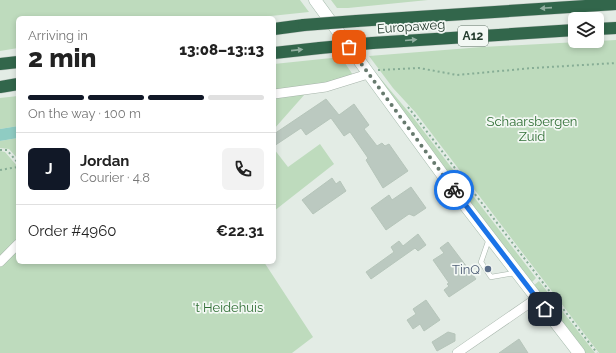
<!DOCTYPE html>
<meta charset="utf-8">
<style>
:root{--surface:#fff;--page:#f2f2f2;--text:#222;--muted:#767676;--line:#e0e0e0;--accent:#111827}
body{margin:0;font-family:Raleway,sans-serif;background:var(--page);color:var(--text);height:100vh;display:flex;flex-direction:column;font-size:15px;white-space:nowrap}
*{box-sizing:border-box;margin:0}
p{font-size:13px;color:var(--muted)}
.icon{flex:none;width:22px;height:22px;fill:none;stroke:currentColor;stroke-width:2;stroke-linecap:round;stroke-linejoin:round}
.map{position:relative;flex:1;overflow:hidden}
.sheet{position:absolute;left:16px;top:16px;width:260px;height:248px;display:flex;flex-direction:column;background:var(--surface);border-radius:6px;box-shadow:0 2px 6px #0003}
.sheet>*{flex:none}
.buttons{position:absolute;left:568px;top:12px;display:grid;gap:8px}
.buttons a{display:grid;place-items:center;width:36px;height:36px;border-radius:6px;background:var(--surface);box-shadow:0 2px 6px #0003;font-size:20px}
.pin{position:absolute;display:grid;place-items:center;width:34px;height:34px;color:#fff;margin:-17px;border-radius:8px;box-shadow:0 2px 6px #0006}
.courier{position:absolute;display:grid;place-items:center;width:40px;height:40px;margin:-20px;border:3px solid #1a73e8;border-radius:50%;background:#fff;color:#222;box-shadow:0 1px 5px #0007}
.head em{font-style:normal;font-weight:800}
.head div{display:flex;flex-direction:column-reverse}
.head{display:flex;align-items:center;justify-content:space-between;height:68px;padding:0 12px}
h1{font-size:26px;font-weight:800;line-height:30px}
.bar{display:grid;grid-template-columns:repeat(4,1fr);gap:6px 4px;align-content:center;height:48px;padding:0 12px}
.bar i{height:5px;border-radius:3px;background:var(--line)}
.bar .on{background:var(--accent)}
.bar p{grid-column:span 4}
.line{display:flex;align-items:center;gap:10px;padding:0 12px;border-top:1px solid var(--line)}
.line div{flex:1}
.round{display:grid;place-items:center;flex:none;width:42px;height:42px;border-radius:6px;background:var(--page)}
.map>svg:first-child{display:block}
.green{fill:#bedbbd}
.water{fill:#8fccc3}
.building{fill:#bbc9c0;stroke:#b6c5ba}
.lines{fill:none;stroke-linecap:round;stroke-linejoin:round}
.service-casing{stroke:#a6b4aa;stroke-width:5.5}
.minor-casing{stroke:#a6b4aa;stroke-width:10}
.secondary-casing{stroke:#a5baac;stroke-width:13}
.motorway-casing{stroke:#c2c8c4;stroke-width:13}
.path{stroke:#86ad95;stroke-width:2;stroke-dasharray:2 3;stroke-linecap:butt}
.service{stroke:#fff;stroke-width:4.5}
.minor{stroke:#fff;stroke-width:9}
.secondary{stroke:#fff;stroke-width:12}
.motorway{stroke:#32664b;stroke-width:12}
.motorway-bridge-casing{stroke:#c2c8c4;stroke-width:13;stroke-linecap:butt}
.motorway-bridge{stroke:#32664b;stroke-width:12}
.oneway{fill:#92afa0}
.done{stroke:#677a6e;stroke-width:4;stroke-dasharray:0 7.2}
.route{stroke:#1a73e8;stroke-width:5}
.service-dot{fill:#5c6f8a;stroke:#f3f8f4;stroke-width:1.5}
.labels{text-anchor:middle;stroke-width:3.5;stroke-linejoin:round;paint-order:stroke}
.shield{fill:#f3f8f4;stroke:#627469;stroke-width:1}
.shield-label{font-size:12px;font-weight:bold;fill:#243c2e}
.street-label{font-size:13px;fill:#243c2e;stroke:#f3f8f4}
.park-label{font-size:13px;fill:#316f36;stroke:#f3f8f4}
.service-label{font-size:13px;fill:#4e5e75;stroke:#f3f8f4;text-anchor:end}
</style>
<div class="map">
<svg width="616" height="353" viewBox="0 0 616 353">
<rect width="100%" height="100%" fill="#e3ece5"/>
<path class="green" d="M0,0H300L309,12L252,18H18V48L0,51Z
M331,0H428L348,8H337Z
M616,40V353H599L416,113L393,88L369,56L482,47Z
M341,57L353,75L326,83L274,91V64Z
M375,72L412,116L536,278L531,283L438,162Z
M305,94L274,129V97Z
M18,96V126L0,129V98Z
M18,138V159L9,149L0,148V141Z
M320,144L334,164L274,211V149L288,167Z
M0,151L5,152L18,167V240L0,258Z
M18,247V262H264L313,337L292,353H0V265Z
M539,281L595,353H584L533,286Z"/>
<path class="water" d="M18,126V138L0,141V129Z"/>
<path class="building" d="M326,99L339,115L354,104L369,125L364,129L377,146L382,143L385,146L389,144L408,171L383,188L366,160L368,158L350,132L344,136L331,118L306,135L301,128L274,146V134Z
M332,178L336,184L340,181L346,191L313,214L302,200Z
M411,187L426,208L414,216L409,214L386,230L371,208L389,195L392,200Z
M418,234L426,245L418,251L415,248L371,279L366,272L394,252L391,247L399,241L403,246Z
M448,242L476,279L449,297L444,290L449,286L447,284L449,283L433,260L444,253L440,248Z
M426,300L440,320L424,331L420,324L413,329L407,320L416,314L413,309Z
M448,332L455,334V341L437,351L432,342Z
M519,339L528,353H499Z"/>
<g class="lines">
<g class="service-casing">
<path id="service" d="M489,239L481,262L491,277L515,273"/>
</g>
<g class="minor-casing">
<path id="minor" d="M274,94L326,87L368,74
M0,262L18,244
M457,353L537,298"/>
</g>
<g class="secondary-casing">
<path id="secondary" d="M315,0L458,196L579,353"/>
</g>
<g class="motorway-casing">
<path id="motorway" d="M356,21L616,4
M274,29L304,25
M597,29L616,28
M372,43L575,30
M274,53L320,48
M0,64L18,62
M0,87L18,84"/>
</g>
<path class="path" d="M378,70L419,68L457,75L533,68L616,63
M408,107L597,353
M0,150H7L18,163
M0,170L18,167"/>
<use href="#service" class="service"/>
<use href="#minor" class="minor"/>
<use href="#secondary" class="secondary"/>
<use href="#motorway" class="motorway"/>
<g class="motorway-bridge-casing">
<path id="motorway-bridge" d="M304,25L356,21
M320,48L372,43"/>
</g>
<use href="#motorway-bridge" class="motorway-bridge"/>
</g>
<defs><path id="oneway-solid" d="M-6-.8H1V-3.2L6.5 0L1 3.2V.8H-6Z"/></defs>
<g class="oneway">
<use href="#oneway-solid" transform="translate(546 8) rotate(176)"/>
<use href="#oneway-solid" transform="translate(411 40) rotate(-5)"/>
<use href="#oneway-solid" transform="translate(297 50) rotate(-6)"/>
</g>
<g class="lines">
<path class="done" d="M349,47L454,190"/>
<path class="route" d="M454,190L545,309"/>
</g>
<circle class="service-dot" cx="488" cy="269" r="4"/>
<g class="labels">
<rect class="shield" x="458" y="26" width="30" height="20" rx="3"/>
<g class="shield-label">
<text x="473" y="40">A12</text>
</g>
<g class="street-label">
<text transform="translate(411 26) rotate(-4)" y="5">Europaweg</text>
</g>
<g class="park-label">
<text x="532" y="126">Schaarsbergen<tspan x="532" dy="15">Zuid</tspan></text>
<text x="228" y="312">'t Heidehuis</text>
</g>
<g class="service-label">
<text x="480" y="274">TinQ</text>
</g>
</g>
</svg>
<div class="buttons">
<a><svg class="icon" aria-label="layers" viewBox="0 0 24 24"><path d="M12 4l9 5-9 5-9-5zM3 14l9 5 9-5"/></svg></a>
</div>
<div class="pin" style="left:349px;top:47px;background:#ea580c"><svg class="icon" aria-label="bag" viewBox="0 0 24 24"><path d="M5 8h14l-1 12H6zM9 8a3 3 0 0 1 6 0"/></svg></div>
<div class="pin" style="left:545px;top:309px;background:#1f2937"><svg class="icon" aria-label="home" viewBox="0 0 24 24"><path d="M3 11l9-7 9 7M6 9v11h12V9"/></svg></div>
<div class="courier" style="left:454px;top:190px"><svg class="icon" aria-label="bike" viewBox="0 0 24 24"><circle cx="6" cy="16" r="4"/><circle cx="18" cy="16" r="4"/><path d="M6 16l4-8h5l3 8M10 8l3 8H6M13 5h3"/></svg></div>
<section class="sheet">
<div class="head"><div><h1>2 min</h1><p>Arriving in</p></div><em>13:08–13:13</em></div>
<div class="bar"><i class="on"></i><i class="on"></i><i class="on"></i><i></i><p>On the way · 100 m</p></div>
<div class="line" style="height:72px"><b class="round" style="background:var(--accent);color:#fff">J</b><div><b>Jordan</b><p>Courier · 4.8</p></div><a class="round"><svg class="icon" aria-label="phone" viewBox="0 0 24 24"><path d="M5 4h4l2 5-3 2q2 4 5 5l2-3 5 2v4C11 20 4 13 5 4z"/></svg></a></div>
<div class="line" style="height:52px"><div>Order #4960</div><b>€22.31</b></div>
</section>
</div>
